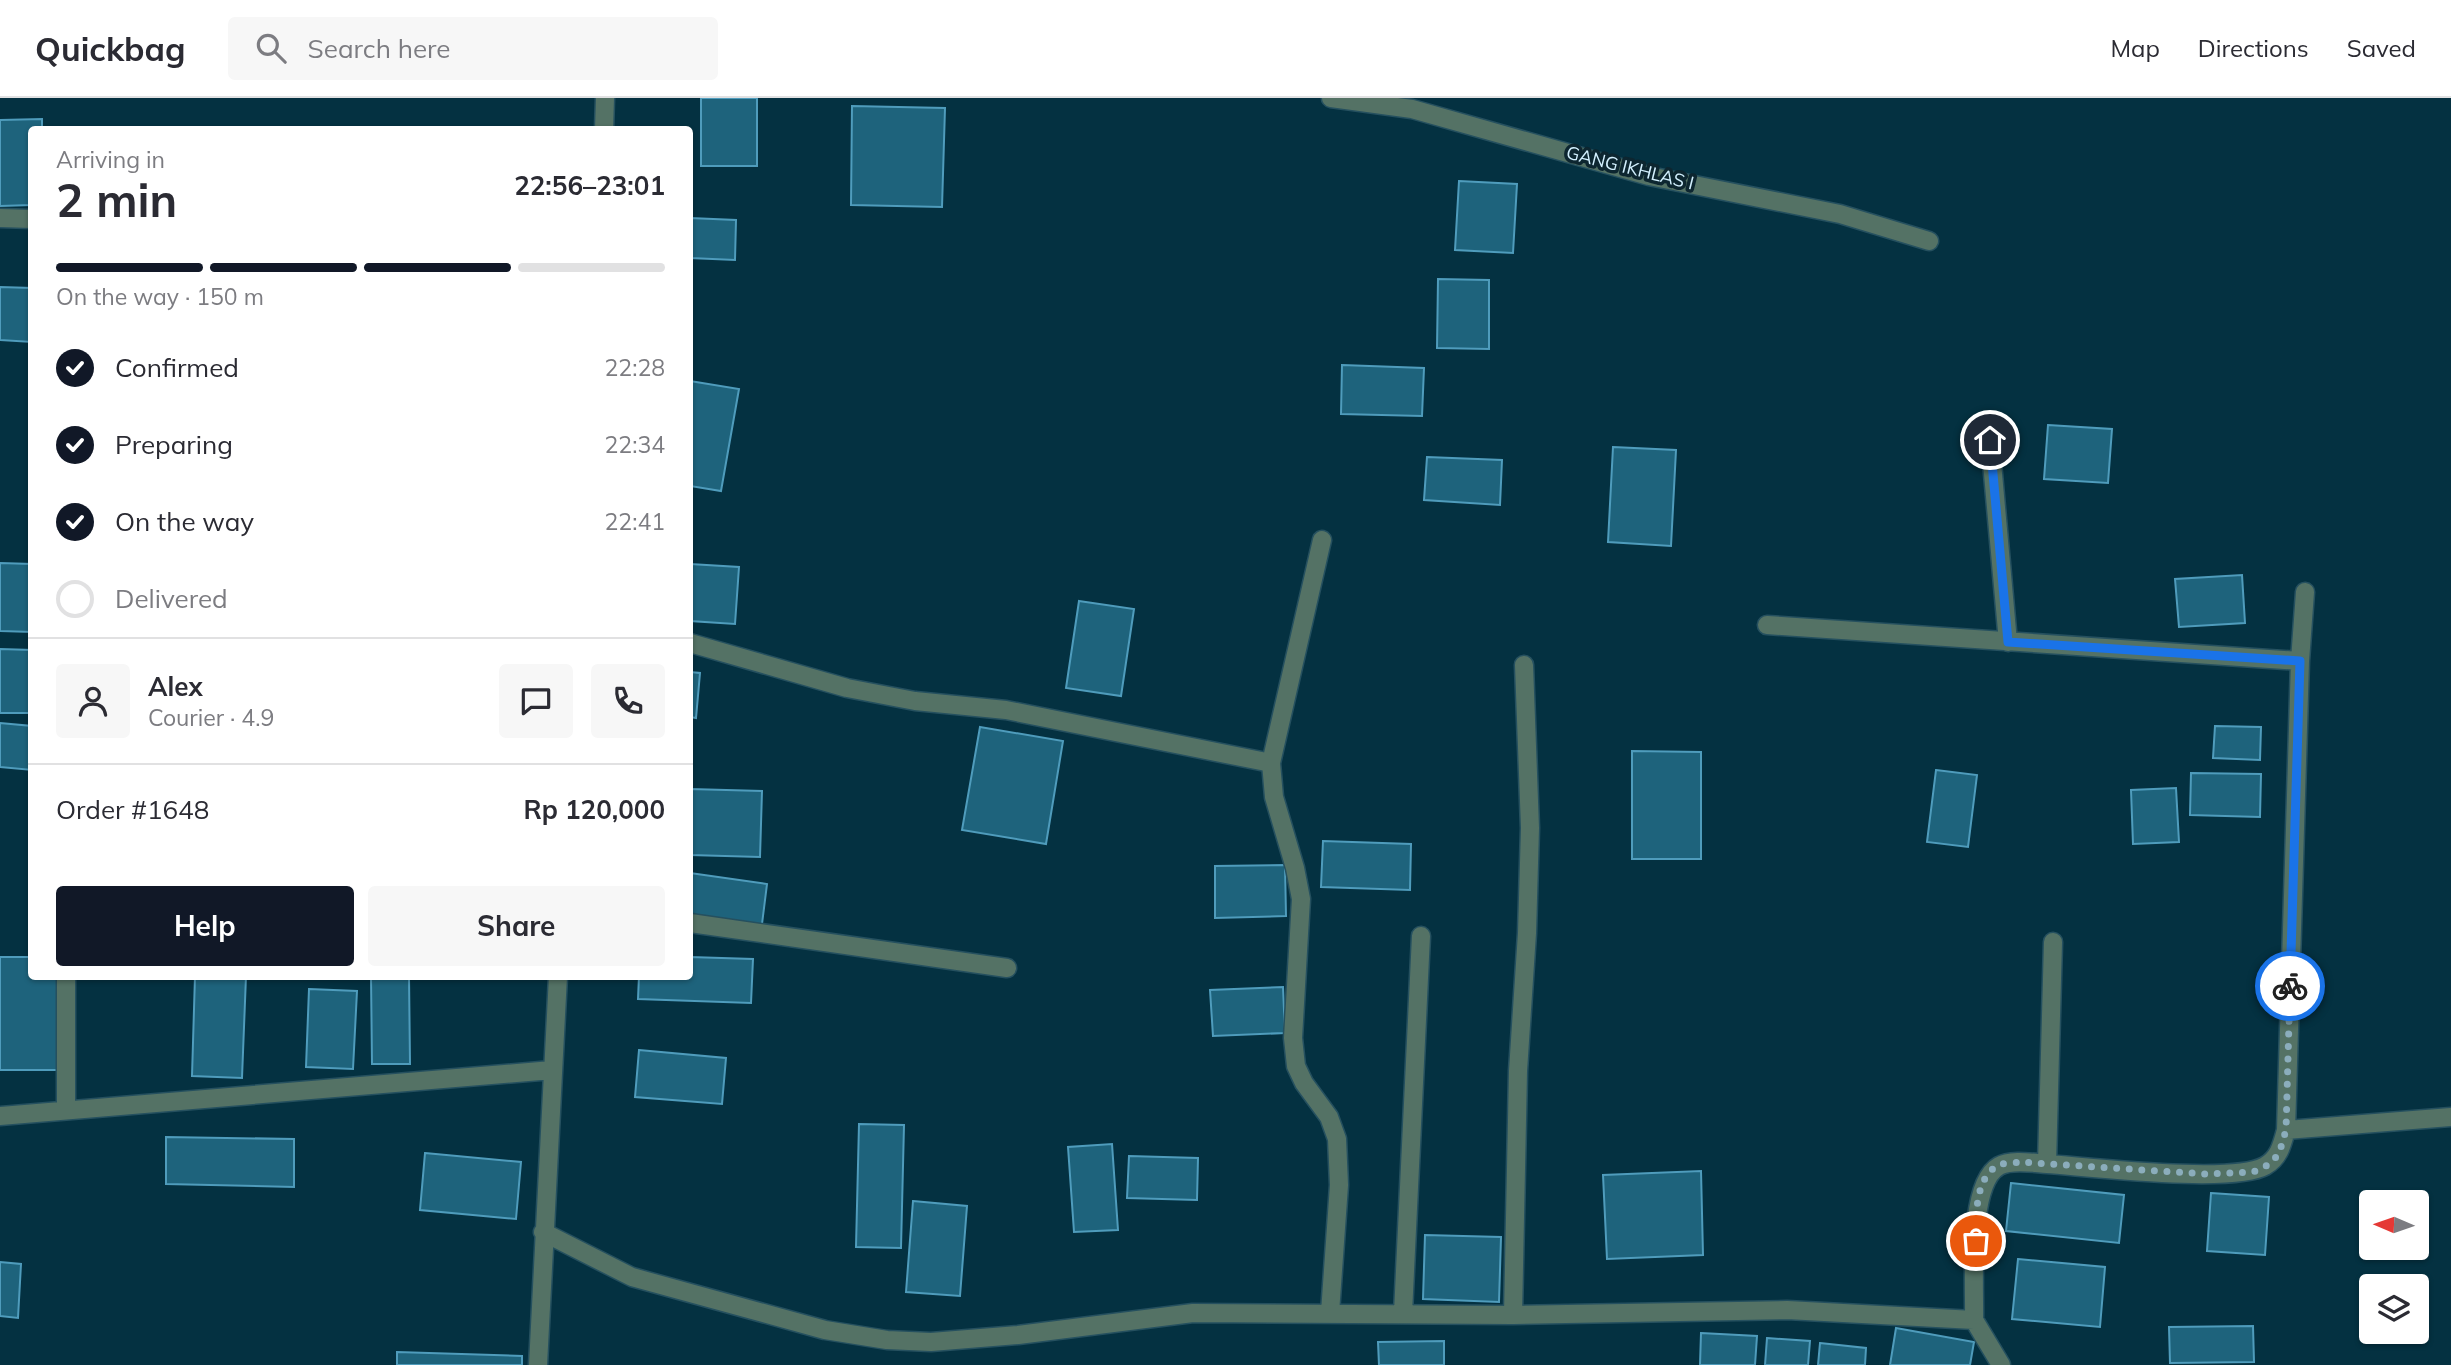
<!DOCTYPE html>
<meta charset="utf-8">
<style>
:root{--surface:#fff;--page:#f7f7f7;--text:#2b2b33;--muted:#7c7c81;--line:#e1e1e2;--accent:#111827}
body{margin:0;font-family:Mulish,sans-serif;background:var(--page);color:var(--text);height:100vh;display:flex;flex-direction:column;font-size:26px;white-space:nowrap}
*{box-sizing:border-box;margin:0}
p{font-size:23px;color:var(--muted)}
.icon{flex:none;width:38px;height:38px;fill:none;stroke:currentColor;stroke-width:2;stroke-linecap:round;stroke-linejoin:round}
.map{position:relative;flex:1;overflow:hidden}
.drawer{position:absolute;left:28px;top:28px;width:665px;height:854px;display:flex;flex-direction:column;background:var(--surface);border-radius:7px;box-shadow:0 2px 5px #0004}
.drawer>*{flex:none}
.needle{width:46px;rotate:272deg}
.fabs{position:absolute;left:2359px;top:1092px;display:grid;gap:14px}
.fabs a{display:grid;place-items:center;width:70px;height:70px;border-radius:7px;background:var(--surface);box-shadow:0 2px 5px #0004;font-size:35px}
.pin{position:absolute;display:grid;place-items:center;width:60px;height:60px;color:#fff;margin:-30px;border:4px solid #fff;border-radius:50%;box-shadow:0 2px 7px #0007}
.courier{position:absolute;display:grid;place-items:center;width:70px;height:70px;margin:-35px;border:5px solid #1a73e8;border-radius:50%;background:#fff;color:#222;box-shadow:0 2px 9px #0007}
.summary em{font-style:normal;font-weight:700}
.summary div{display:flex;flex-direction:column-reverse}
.summary{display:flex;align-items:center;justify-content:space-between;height:119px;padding:0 28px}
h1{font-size:46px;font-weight:700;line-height:52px}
.bar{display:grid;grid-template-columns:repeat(4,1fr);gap:10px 7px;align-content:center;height:84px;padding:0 28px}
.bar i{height:9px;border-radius:5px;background:var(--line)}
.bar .active{background:var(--accent)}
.bar p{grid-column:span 4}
.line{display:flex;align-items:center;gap:18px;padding:0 28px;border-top:2px solid var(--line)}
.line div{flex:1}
.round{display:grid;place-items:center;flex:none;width:74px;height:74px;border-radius:7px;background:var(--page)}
ol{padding:0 28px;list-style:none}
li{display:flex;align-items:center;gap:21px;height:77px}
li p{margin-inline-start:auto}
li .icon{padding:7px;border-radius:50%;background:var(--accent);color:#fff;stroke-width:4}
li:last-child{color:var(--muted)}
li i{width:38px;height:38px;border:4px solid var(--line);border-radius:50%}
.action{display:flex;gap:14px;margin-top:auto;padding:14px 28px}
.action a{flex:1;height:80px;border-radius:7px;background:var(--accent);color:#fff;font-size:28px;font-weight:700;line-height:80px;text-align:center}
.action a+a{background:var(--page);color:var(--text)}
header{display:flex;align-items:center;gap:42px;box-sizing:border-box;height:98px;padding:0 35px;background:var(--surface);border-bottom:2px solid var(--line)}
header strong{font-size:33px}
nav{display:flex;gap:38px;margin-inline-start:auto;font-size:24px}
.search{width:490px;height:63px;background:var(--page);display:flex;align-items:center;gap:18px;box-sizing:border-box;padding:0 24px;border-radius:7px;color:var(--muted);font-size:26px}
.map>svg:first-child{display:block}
.building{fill:#1e637c;stroke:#4f9cbc;stroke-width:2}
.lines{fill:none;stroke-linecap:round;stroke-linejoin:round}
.minor-casing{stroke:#25505f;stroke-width:21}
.minor{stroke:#547265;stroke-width:18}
.done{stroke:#8badbc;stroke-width:7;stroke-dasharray:0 12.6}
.route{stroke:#1a73e8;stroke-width:9}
.labels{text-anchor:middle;stroke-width:7;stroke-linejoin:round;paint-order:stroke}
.street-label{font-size:18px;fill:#d3f0fe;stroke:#0d2630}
</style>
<header>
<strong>Quickbag</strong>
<div class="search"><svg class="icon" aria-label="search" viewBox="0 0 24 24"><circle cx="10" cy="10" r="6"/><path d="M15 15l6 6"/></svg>Search here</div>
<nav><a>Map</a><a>Directions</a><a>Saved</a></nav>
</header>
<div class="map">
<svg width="2451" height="1267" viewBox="0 0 2451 1267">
<rect width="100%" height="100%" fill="#043141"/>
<path class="building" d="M701,0H757V68H701Z
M852,8L945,10L942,109L851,107Z
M42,21V32H32V107L0,108V22Z
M1459,83L1517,86L1513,155L1455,152Z
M690,120L736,122L735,162L690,160Z
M1438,181L1489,182V251L1437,250Z
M0,189L32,190V244L0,242Z
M1342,267L1424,270L1422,318L1341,316Z
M690,283L739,291L721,393L690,388Z
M2048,327L2112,331L2108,385L2044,381Z
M1613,349L1676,352L1671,448L1608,444Z
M1427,359L1502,362L1500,407L1424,402Z
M0,465L32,466V534L0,533Z
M690,466L739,469L735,526L690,523Z
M2242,477L2245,525L2179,529L2175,481Z
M1079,503L1134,511L1121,598L1066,590Z
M0,551L32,552V615H0Z
M690,574L700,575L696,620L690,619Z
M0,625L32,628V672L0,669Z
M2215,628L2261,629L2260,662L2213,660Z
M980,629L1063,643L1046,746L962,732Z
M1632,653L1701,654V761H1632Z
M1936,672L1977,677L1968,749L1927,744Z
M2191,675L2261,676L2260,719L2190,717Z
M2176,690L2179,744L2133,746L2131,692Z
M690,691L762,693L760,759L690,757Z
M1323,743L1411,746L1410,792L1321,789Z
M1285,767L1286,818L1215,820V768Z
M690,775L767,786L761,834L690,824Z
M0,859H32V878H61L60,972H0Z
M690,859L753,861L751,905L638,901L639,878H690Z
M195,878H246L242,980L192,978Z
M371,878H409L410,966H372Z
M1283,889L1285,935L1213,938L1210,892Z
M309,891L357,893L353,971L306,969Z
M639,952L726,960L722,1006L635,999Z
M859,1026L904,1027L901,1150L856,1149Z
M166,1039L294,1041V1089L166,1086Z
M1112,1046L1118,1132L1074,1134L1068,1049Z
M425,1055L521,1064L516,1121L420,1112Z
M1129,1058L1198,1060L1197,1102L1127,1100Z
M1701,1073L1703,1157L1607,1161L1603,1077Z
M2011,1085L2124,1097L2119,1145L2006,1133Z
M2211,1095L2269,1099L2265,1157L2207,1153Z
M913,1103L967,1108L960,1198L906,1194Z
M1425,1137L1501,1139L1499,1204L1423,1201Z
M2018,1161L2105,1169L2100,1229L2012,1221Z
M0,1164L21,1166L18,1220L0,1218Z
M2253,1228L2254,1264L2170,1265L2169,1229Z
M1896,1230L1974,1244L1970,1267H1890Z
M1701,1235L1757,1238L1755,1267H1700Z
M1767,1240L1810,1243L1808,1267H1765Z
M1444,1243V1267H1379L1378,1244Z
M1820,1245L1866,1250L1865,1267H1818Z
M397,1254L522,1258V1267H397Z"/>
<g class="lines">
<g class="minor-casing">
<path id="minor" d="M1331,0L1412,11L1649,78L1840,116L1929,143
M604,32L605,0
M0,120L32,121
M1990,342L2008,544
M1767,527L2300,563
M690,545L847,590L915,603L1006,612L1271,665L1274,699L1295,770L1301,801L1293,940L1296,968L1304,985L1329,1019L1337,1041L1339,1087L1330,1215
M1271,665L1322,442
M690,825L1007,870
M66,878V1012
M0,1018L552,972
M2286,1032L2451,1019
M2047,1066C2090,1069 2233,1086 2265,1068C2279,1060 2282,1047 2286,1032L2300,563L2305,494
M543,1134L632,1179L825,1232L887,1242L931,1244L1018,1237L1193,1215L1513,1217L1787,1212L1974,1222L2001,1267
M1403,1215L1421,838
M1513,1217L1518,973L1527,835L1530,730L1524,567
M1974,1222C1975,1188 1967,1086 1999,1068C2011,1061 2033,1065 2047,1066L2053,844
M538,1267L558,878"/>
</g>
<use href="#minor" class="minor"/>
</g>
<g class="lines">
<path class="done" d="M1976,1143C1976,1120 1974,1075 2002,1066C2007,1065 2014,1065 2019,1064L2206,1076L2253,1074L2268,1067L2279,1056L2286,1032L2290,888"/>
<path class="route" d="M1990,342L2008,544L2300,563L2290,888"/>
</g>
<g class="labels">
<g class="street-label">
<text transform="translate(1630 70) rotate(14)" y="6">GANG IKHLAS I</text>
</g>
</g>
</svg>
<div class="fabs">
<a><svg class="needle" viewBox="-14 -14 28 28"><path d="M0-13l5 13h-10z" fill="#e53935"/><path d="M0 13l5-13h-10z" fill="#7c7c81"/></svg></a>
<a><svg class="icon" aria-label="layers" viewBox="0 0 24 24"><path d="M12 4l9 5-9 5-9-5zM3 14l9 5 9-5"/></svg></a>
</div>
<div class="pin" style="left:1976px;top:1143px;background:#ea580c"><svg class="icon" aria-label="bag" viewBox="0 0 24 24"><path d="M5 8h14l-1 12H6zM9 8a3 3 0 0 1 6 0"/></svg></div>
<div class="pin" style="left:1990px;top:342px;background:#1f2937"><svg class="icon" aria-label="home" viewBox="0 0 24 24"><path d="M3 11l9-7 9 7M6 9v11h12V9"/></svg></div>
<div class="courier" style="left:2290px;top:888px"><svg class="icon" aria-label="bike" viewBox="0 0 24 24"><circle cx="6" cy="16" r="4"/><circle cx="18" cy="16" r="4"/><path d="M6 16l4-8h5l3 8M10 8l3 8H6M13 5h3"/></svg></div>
<section class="drawer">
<div class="summary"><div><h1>2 min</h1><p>Arriving in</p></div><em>22:56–23:01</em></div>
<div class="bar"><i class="active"></i><i class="active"></i><i class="active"></i><i></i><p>On the way · 150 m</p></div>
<ol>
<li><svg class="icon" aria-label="check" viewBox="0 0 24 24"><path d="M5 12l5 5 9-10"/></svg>Confirmed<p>22:28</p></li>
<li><svg class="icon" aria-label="check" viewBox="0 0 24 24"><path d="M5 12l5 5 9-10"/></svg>Preparing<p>22:34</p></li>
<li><svg class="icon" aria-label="check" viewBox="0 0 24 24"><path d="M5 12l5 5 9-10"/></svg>On the way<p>22:41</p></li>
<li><i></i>Delivered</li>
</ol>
<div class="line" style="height:126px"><a class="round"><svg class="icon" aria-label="person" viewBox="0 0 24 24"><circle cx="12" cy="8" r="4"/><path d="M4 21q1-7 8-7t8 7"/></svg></a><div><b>Alex</b><p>Courier · 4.9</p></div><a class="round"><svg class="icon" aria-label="chat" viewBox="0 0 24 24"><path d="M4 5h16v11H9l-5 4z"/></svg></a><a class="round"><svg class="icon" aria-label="phone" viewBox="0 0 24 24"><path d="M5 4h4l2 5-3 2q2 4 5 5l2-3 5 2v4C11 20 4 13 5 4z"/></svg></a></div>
<div class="line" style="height:91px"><div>Order #1648</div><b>Rp 120,000</b></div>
<div class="action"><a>Help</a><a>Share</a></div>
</section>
</div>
